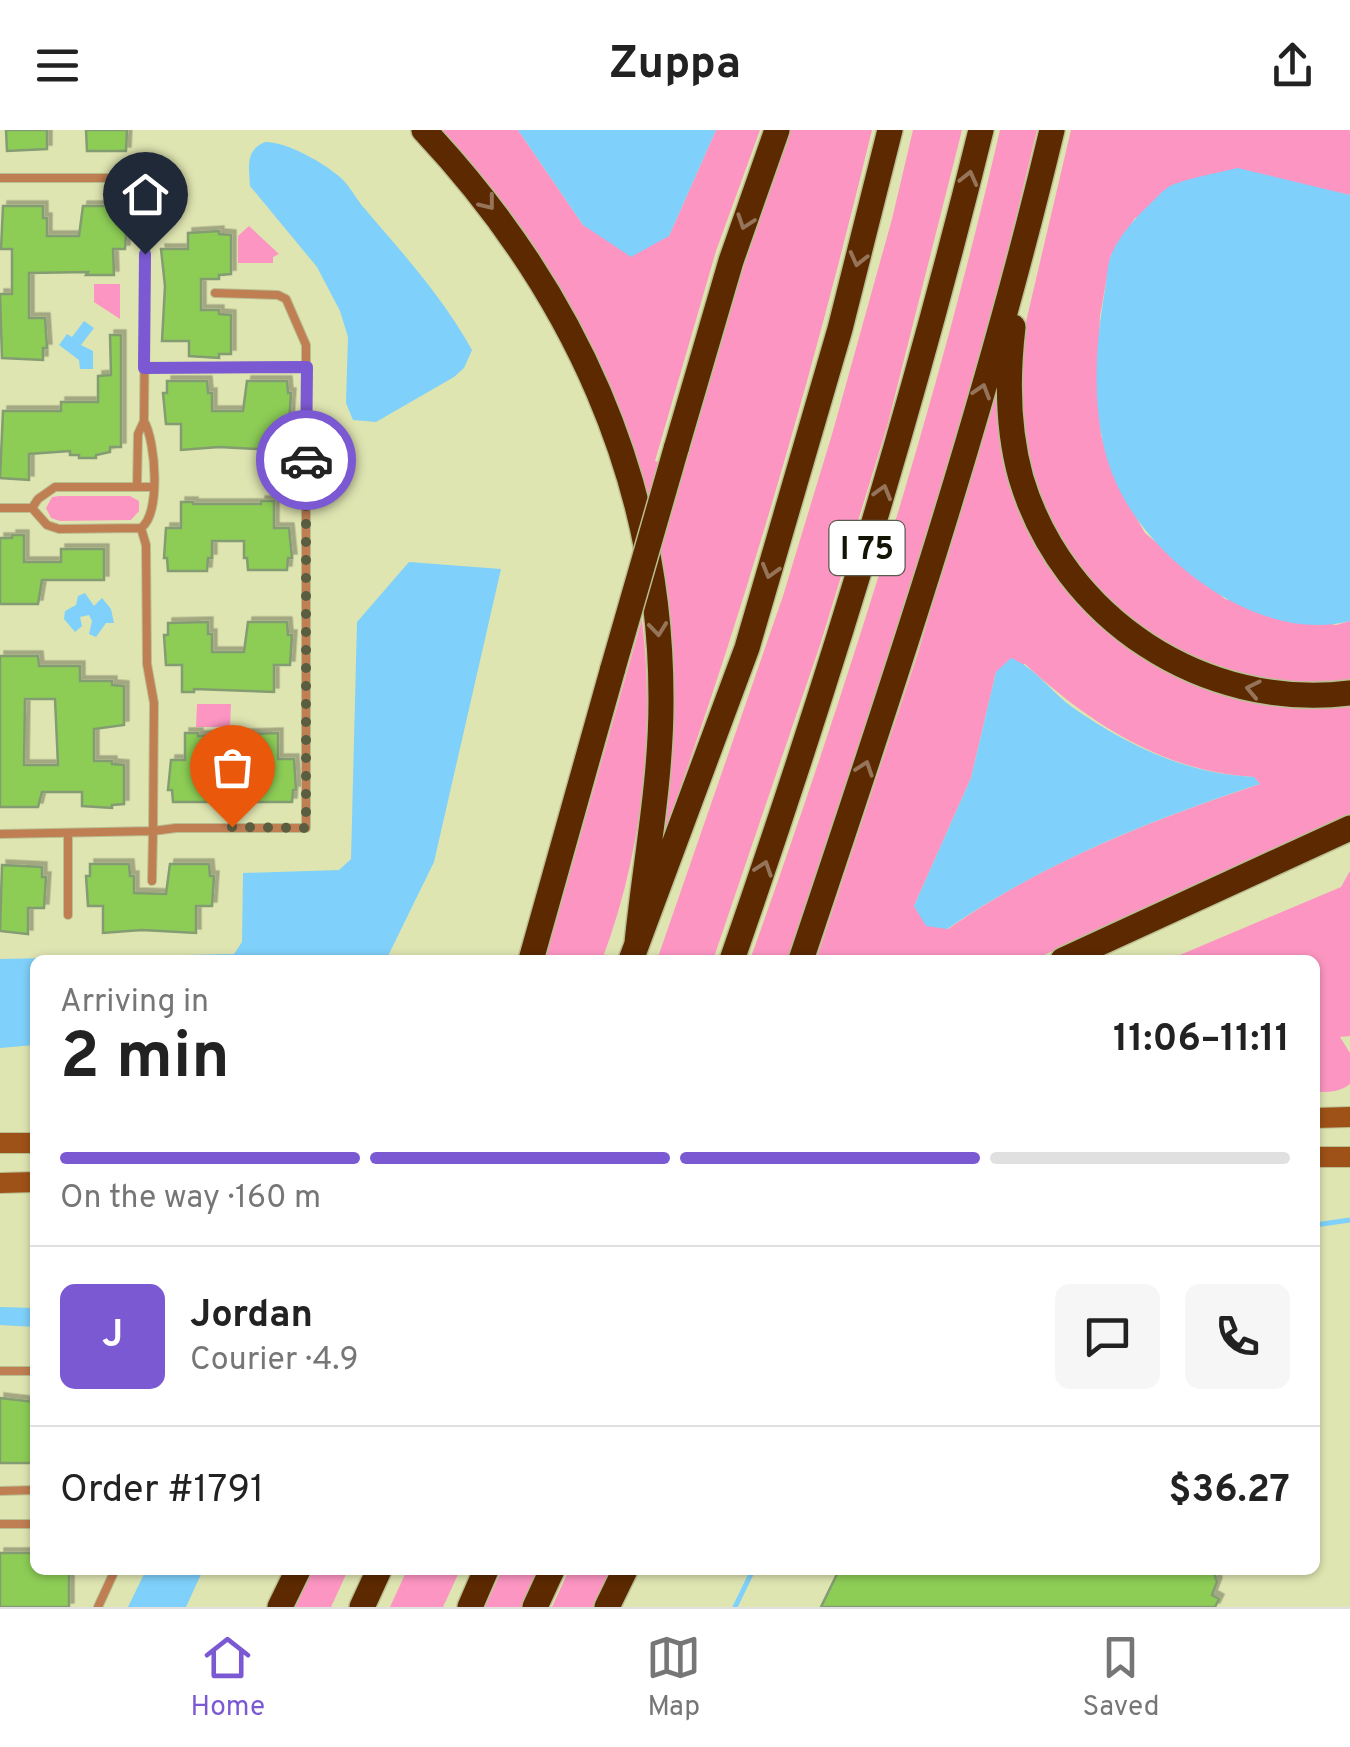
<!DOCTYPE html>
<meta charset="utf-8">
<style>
:root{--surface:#fff;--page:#f6f6f6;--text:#222;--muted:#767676;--line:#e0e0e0;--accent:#7b59d3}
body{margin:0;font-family:Overpass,sans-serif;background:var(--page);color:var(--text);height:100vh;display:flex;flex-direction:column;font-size:38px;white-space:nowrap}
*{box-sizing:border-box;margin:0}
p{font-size:32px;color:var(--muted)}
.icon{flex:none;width:55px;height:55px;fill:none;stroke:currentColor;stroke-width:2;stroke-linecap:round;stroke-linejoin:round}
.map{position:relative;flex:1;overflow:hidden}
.sheet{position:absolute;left:30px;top:825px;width:1290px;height:620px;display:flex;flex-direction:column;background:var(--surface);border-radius:15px;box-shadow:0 2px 8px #0004}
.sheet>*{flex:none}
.pin{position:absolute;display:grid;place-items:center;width:85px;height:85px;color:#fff;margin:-102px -42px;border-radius:50% 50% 50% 0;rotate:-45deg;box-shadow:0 0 10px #0007}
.pin .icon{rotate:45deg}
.courier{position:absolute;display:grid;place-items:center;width:100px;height:100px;margin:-50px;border:8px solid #7b59d3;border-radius:50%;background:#fff;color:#222;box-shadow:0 2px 12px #0007}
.headline em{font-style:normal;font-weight:700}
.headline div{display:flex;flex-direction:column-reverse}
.headline{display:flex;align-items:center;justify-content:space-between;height:170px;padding:0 30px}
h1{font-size:65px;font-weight:700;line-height:75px}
.bar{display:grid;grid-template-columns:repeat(4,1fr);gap:15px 10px;align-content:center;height:120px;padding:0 30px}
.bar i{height:12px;border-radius:8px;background:var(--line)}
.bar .on{background:var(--accent)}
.bar p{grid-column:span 4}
.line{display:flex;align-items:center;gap:25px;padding:0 30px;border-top:2px solid var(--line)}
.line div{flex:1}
.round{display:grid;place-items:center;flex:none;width:105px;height:105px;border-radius:15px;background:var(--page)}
header{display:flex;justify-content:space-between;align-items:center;height:130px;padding:0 30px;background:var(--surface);font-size:45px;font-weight:700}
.tab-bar{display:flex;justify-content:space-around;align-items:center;height:140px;border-top:2px solid var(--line);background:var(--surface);font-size:28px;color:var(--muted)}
.tab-bar a{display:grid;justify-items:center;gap:5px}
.tab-bar .on{color:var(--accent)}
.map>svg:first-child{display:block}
.green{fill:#fd95c3;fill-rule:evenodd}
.water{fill:#7fd0fa}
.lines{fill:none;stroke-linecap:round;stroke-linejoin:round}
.stream{stroke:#7fd0fa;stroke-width:5}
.building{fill:#8dcd57;stroke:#839c71;stroke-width:2.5;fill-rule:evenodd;filter:url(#shadow)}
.lane-casing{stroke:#babf92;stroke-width:10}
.secondary-casing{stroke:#babf92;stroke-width:22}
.highway-casing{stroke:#babf92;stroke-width:28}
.lane{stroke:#c07e53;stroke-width:8}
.secondary{stroke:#9f5217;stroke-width:20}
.highway{stroke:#5c2900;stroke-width:25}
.highway-bridge-casing{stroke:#babf92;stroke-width:28;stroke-linecap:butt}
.highway-bridge{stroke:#5c2900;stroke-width:25}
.oneway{stroke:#957459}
.done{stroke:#5a5d40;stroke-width:10;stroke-dasharray:0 18}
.route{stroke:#7b59d3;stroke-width:12}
.labels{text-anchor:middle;stroke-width:9;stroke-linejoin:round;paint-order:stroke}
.shield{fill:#fff;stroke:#5a5a4f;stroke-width:2.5}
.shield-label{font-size:32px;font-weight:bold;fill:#131403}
</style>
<header><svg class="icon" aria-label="menu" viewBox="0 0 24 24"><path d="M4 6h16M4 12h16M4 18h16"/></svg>Zuppa<svg class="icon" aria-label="share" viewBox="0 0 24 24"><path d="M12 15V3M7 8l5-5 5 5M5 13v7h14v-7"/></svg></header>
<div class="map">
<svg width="1350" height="1477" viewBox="0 0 1350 1477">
<defs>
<filter id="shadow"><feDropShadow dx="4.5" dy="-4.5" stdDeviation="0" flood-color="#0004"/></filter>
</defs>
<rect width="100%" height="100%" fill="#dfe5b1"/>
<path class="green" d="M441,0H518L583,95L669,106L716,0H760L716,121L655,331L684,340L741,145L790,0H872C815,235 748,470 666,698L663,697C667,654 672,611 673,568C678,355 582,155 441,0Z
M913,0H962L888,293L821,512L713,830H657L783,466L833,301L892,89Z
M1000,0H1037L999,158L941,372L789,830H750C847,558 935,282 1000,0Z
M1071,0H1350V65L1306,56L1135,88L1111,125L1100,186L1097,253L1101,305L1117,354L1145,403L1225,469L1336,495L1350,491V555L1320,558L1216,542L1124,491L1056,412L1021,315V213Z
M249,96L279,124L273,127V133H238V106Z
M94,154H120V189L94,172Z
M1001,257L1026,385L1164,536L1350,570V684L1033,830H816L918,523L996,258ZM1025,534C1089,593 1164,642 1254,647L1260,654C1147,692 1046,731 948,799L914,776L971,648L996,542Z
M59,366H130L139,371V381L131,390L60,391L51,388L46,378L52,367Z
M642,489C655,603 643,722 602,830H545Z
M197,574H231L230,597H196Z
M1350,741V906L1340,907L1350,923V954C1340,962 1327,963 1315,961V830H1168L1341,757Z
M310,1440H348L331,1477H293Z
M407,1440H460L443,1477H390Z
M502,1440H545L528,1477H485Z
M569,1440H611L593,1477H552Z"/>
<path class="water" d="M518,0H716L669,106L631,127L583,95Z
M265,12C288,12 324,33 341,48C350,56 356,69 365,79C404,125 442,166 472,220L464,238L454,247L376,292L353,290L346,273L348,207L340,181L317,137L250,56C249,38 245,20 265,12Z
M1238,38L1350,65V491C1261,514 1153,433 1117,355C1090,297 1094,222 1105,160C1107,149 1107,134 1112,123C1120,105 1135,88 1149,75C1156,69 1163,59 1172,55C1192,47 1217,43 1238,38Z
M84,191L94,198L81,215L93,221V239H80L79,230L59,215L67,204L72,207Z
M409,432L501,439L434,732L386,830H35V915L0,918V829L234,824L242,812L243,743L339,740L351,729L357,492Z
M85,463L94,476L102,468L111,479L114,493H106L96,507L89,504L92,491L89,485L80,487L82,496L75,502L64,489L65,481L76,475L78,466Z
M1011,528C1036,538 1050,561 1072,577C1126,615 1187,644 1254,647L1260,654C1147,691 1046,732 947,799L926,796L914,776L971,648L996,542Z
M0,1177L35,1178V1197L0,1195Z
M146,1440H203L186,1477H128Z"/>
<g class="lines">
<path class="stream" d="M1315,1095L1350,1090
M735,1477L753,1440"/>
</g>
<path class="building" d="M6,0H47V19L7,21Z
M86,0H127L126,21H87Z
M3,76H43V88H47V106H79L83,76H122L123,88H127L125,119H113L114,145H86L88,142L29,143V188H45L47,218H43V230L2,228L0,164H12V119H1Z
M219,101V104L231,105V144L219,145V149H201V180H219V184L231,185V224H219V228L189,226V211H162L165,156L161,119H188V103Z
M110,205H121V317H110V322L96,325V328H79V325H70V321L29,324V350L0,348L3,281H61V272H98V246L111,245Z
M167,251H207L208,263H212V281H243L247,251H287L288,263H291L289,293H274V320L219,317L181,320V294H166L163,263H167Z
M261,371H274V398H289L292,428H288L287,440H248L247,428H244V411H212V428H208L207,441H168L167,428H164L166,398H181V372H193V374H261Z
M12,405H24V432H61V419H104V450H42L38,474H0V408H12Z
M208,492V504H212V522H244L248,492H287L288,505H292L290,535H274V562L194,559V562H182V535H166L164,505H168V493Z
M0,526H38L39,536H80V551H112V555L124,556V595L94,599V631H112V634L124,635V674L112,675V678L82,676V662H42L38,677H0ZM25,569H55L58,635H24Z
M185,603H198V606L278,603V629H294L296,660H293L292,672H252V660H248V642H216V660H213L212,672H173L172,660H168L171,630H185Z
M90,734H129L130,746H134V763L166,764L170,734H209L210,746H214L212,776H196V803L142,800L103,803V776H88L86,746H90Z
M2,735L42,737V747H46L44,778H28V804L0,801Z
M0,1268L35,1272V1333H0Z
M0,1423H35V1440H69V1477H0Z
M839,1440H1213L1217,1452L1212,1465L1219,1469L1215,1477H821Z"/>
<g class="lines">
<g class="lane-casing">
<path id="lane" d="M0,48H146L144,291C156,312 161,384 141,398
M144,237H307
M137,357L138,304L144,291
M0,378H32
M32,378L38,369L55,357H153
M32,378L47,395L59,399L141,398
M141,398L146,415L147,534L154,573L153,701L176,698H306V215L286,169L278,165L215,163
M0,704L153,701L152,751
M68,785V704
M0,1241H35
M0,1361L35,1360
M0,1394H35
M98,1477L115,1440"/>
</g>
<g class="secondary-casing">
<path id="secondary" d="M1315,988L1350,987
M0,1013H35
M1315,1027H1350
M0,1053L35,1052"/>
</g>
<g class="highway-casing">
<path id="highway" d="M424,0C573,159 662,351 661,572C661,653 645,733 637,813
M1013,197C1007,248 1007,298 1021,348C1063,489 1204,581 1350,563
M676,319L731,131L777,0
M531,830L613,538
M631,830L747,518L840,199L890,0
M732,830C827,557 912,281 981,0
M801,830C893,556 985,281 1052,0
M1063,830L1350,698
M280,1477L298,1440
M362,1477L379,1440
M470,1477L486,1440
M535,1477L552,1440
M607,1477L625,1440"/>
</g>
<use href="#lane" class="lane"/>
<use href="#secondary" class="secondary"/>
<use href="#highway" class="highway"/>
<g class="highway-bridge-casing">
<path id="highway-bridge" d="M613,538L676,319"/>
</g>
<use href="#highway-bridge" class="highway-bridge"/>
</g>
<defs><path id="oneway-chevron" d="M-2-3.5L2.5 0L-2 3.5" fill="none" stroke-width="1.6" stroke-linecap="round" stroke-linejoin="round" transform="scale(2.5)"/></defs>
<g class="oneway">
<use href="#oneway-chevron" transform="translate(969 48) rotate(-76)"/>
<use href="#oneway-chevron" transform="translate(488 73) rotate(52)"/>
<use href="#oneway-chevron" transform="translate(745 92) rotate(109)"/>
<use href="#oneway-chevron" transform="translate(858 129) rotate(104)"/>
<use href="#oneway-chevron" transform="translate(982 261) rotate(-73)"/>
<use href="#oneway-chevron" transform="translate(883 362) rotate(-74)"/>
<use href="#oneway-chevron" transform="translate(770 441) rotate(106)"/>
<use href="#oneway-chevron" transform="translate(658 499) rotate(84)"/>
<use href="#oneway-chevron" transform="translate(1253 559) rotate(-168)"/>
<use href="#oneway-chevron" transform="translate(865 638) rotate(-71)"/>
<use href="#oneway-chevron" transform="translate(764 738) rotate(-71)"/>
</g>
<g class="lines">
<path class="done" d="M232,697L306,698V330"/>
<path class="route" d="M145,124L144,238L307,237L306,330"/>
</g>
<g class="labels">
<rect class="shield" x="829.5" y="391" width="75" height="54" rx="8"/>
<g class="shield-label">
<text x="867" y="429">I 75</text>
</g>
</g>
</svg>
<div class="pin" style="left:232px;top:697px;background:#ea580c"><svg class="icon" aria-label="bag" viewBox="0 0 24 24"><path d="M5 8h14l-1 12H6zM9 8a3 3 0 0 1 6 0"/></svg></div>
<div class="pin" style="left:145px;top:124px;background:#1f2937"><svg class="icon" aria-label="home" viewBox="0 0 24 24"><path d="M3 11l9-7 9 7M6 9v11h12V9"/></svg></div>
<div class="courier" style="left:306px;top:330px"><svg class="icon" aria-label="car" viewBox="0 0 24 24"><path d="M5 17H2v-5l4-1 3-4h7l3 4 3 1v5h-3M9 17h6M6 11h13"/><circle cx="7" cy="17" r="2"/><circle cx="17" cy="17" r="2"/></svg></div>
<section class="sheet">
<div class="headline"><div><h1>2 min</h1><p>Arriving in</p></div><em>11:06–11:11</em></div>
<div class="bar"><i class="on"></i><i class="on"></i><i class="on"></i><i></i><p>On the way · 160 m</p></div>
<div class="line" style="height:180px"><b class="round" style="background:var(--accent);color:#fff">J</b><div><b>Jordan</b><p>Courier · 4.9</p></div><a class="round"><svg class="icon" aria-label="chat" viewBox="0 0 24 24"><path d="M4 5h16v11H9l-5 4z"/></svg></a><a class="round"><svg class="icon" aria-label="phone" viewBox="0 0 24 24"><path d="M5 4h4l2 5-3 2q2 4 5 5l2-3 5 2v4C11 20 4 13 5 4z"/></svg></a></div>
<div class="line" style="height:130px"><div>Order #1791</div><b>$36.27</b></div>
</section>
</div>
<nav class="tab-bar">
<a class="on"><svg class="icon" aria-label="home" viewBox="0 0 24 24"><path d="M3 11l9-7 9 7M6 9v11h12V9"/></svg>Home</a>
<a><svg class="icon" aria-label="map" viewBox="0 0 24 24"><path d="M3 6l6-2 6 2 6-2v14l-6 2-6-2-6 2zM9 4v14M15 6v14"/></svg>Map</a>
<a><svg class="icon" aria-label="saved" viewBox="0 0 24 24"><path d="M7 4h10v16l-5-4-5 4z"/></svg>Saved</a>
</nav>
